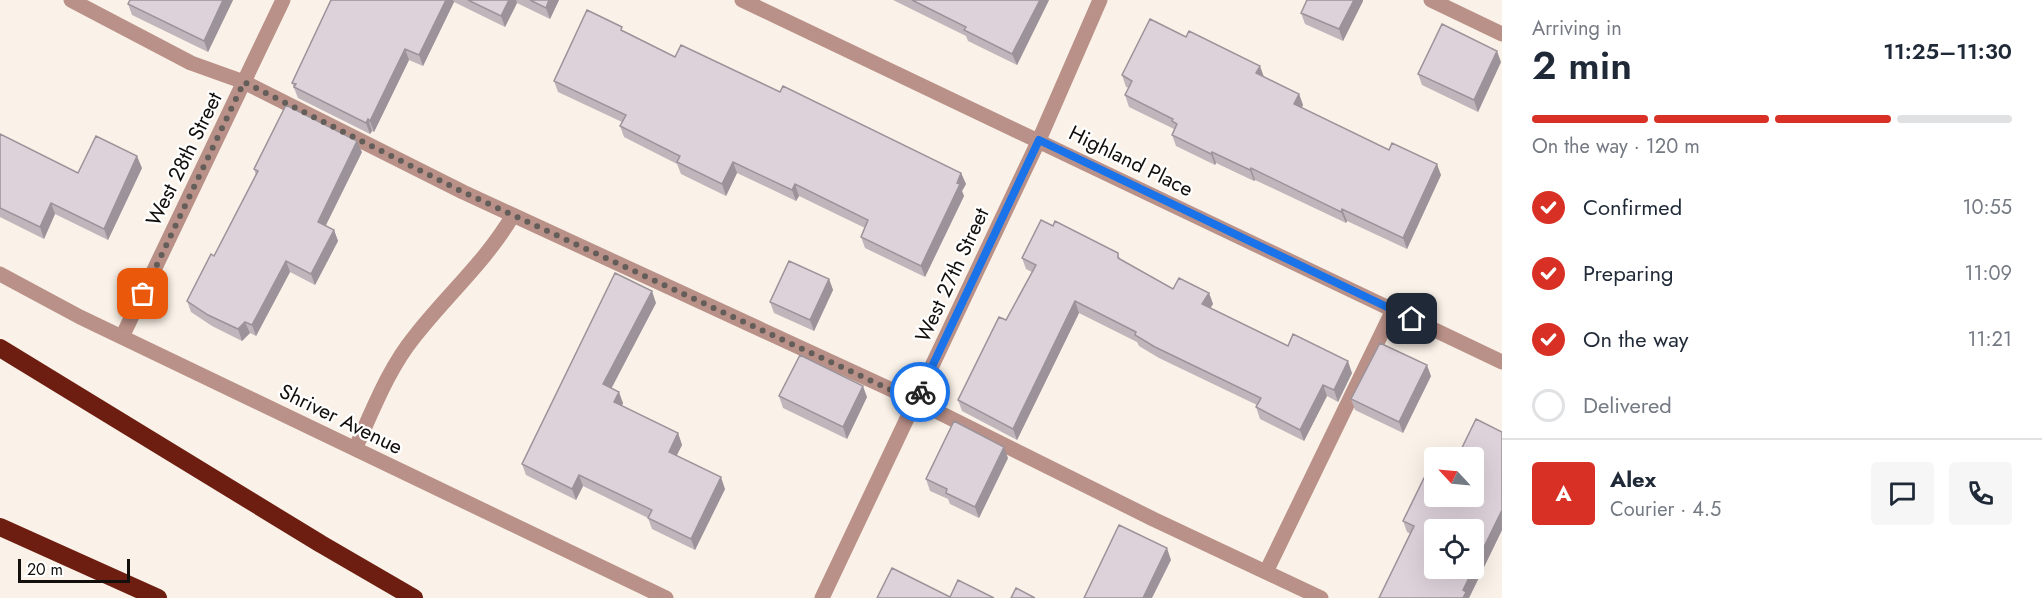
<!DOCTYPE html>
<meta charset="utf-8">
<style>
:root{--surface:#fff;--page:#f6f6f7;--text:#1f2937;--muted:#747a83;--line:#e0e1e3;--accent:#d93025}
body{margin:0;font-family:Jost,sans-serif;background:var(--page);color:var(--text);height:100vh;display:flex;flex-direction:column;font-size:22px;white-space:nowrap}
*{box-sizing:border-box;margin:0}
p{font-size:20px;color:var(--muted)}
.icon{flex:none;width:33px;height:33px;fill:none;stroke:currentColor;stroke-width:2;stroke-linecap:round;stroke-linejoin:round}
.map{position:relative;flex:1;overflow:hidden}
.details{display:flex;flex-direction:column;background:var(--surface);width:540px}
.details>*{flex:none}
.needle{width:39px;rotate:296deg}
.buttons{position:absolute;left:1424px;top:447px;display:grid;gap:12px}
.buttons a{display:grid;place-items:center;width:60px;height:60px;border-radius:6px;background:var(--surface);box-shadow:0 6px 24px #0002;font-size:30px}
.scale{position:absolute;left:18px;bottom:15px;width:112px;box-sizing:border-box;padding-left:6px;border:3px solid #120f0c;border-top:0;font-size:16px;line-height:21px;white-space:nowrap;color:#120f0c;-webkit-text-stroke:4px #fff;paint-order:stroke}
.pin{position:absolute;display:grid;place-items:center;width:51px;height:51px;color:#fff;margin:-26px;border-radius:12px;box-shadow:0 3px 9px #0006}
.courier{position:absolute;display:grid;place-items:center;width:60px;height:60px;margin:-30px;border:4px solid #1a73e8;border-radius:50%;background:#fff;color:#222;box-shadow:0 2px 8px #0007}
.overview em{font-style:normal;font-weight:600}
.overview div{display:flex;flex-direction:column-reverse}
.overview{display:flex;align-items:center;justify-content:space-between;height:102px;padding:0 30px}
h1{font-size:39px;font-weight:600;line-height:45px}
.bar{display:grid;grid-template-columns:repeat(4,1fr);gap:9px 6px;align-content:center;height:72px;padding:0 30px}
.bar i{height:8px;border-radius:4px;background:var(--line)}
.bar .selected{background:var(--accent)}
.bar p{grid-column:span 4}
.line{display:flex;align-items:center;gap:15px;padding:0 30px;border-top:2px solid var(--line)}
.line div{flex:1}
.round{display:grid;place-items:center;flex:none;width:63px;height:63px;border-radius:6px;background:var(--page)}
ol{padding:0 30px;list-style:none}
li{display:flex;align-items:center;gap:18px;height:66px}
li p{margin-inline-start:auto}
li .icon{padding:6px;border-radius:50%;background:var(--accent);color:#fff;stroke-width:4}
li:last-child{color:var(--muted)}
li i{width:33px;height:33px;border:3px solid var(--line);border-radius:50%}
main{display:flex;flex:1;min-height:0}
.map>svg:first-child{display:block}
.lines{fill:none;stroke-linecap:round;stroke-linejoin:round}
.minor{stroke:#ba9188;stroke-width:15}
.highway{stroke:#6d1e10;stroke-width:18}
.wall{fill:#bfb5bb}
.shaded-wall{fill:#9b9399}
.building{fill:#ded2da;stroke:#9b9399;stroke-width:1.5;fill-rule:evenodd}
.done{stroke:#635e59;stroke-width:6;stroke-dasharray:0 10.8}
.route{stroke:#1a73e8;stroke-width:8}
.labels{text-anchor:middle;stroke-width:4.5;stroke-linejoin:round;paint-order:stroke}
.street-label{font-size:21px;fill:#120f0c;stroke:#fff}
</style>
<main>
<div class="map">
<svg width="1502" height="598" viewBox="0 0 1502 598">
<rect width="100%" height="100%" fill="#faf2e8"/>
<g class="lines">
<path class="minor" d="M71,0L191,63L244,82L463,192L916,401L1153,519L1321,598
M742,0L1502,362
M1431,0L1502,34
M0,274L80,317L666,598
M122,337L283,0
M355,449C373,410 388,369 415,336C447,295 487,260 513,215
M1266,572L1393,310
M822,598L1039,140L1100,0"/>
<path class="highway" d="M0,348L321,544L414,598
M0,527L158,598"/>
</g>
<path class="wall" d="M233,0L208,52L132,15L128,4Z
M331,0H559L550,19L517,3L505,27L454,2L423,66L409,60L374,132L372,131L370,134L298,98L292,83Z
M893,0H1049L1017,65L968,41L966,36Z
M1363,1L1343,41L1305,24L1301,13Z
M624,32L675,57L780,92L961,173L966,184L962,191L964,196L925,277L865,248L861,237L865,228L799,196L796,201L737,173L726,196L681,174L677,164L624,137L620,126L622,122L558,92L554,81Z
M1501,62L1478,112L1422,85L1418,74Z
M1122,75L1264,77L1299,94L1303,105L1301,108L1441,175L1407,249L1347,221L1346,223L1255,180L1254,181L1216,163L1215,165L1176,146L1172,135L1174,129L1129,107L1125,95L1129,88L1126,87Z
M0,134L78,173L142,168L108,240L55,214L44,239L0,217Z
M362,152L326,225L334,230L338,241L315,285L290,272L256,336L250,333L242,341L212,326L191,312L187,301L214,256L256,175L254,169Z
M1118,253L1120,259L1173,289L1209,293L1213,304L1210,308L1288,346L1352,373L1338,402L1327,396L1304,441L1260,419L1256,407L1257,405L1159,358L1139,346L1137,342L1079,313L1017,440L962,411L958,400L1006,320L1032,272L1026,269L1022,258Z
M829,279L833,290L814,331L774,313L770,302Z
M656,303L611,388L623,403L622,406L678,433L682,445L676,456L725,489L695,550L652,529L648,518L583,486L576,500L526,475L522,464Z
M1431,376L1403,433L1355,410L1351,399Z
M779,396L867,397L847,439L783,408Z
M1008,458L979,518L950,504L948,499L930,491L926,479Z
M1403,521L1502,530L1469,598H1379L1411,534L1407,532Z"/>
<path class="shaded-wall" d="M223,0H233L208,52L204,41Z
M446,0H453L454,2L423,66L419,55Z
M509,0H516L517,3L505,27L501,16Z
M549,0H559L550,19L546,8Z
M1040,0H1049L1017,65L1012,54Z
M1354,0H1363V1L1343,41L1339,29Z
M405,49L409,60L374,132L370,121Z
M1497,51L1501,62L1478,112L1474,100Z
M1260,66L1264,77L1256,73Z
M1299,94L1303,105L1298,116L1294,104Z
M368,119L372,131L370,134L366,123Z
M357,141L362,152L322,233L318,222Z
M1212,152L1216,163L1215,165L1211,154Z
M137,156L142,168L108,240L104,229Z
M733,162L737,173L726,196L722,184Z
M1437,164L1441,175L1407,249L1403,238Z
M1251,168L1255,180L1254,181L1250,170Z
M961,173L966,184L962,191L964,196L925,277L921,266Z
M795,184L799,196L796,201L792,190Z
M51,203L55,214L44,239L40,227Z
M1342,209L1347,221L1346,223L1341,212Z
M334,230L338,241L315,285L311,274Z
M286,261L290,272L256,336L252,325Z
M829,279L833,290L814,331L810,320Z
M652,291L656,303L608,395L603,384Z
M1209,293L1213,304L1206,315L1202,304Z
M1075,301L1079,313L1017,440L1013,429Z
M245,322L250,333L242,341L238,329Z
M1348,361L1352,373L1338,402L1334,390Z
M1427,365L1431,376L1403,433L1399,422Z
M1323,385L1327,396L1304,441L1300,430Z
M863,386L867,397L847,439L843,427Z
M619,392L623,403L618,414L614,402Z
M678,433L682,445L673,463L669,452Z
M1004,447L1008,458L979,518L975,507Z
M579,475L583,486L576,500L572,489Z
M721,477L725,489L695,550L691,539Z
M1502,510V530L1469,598H1463V590Z
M1167,548L1171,560L1152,598H1143Z"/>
<path class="building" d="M130,0H223L204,41L128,4Z
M331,0H446L419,55L405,49L370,121L368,119L366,123L294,87L296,84L292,83Z
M468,0H509L501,16Z
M530,0H549L546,8Z
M912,0H1040L1012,54L964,30L966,27Z
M1307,0H1354L1339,29L1301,13Z
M587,10L622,27L621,30L675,57L681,45L780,92L783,86L961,173L957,183L960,184L921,266L861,237L868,220L795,184L792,190L733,162L722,184L677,162L680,156L620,126L626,115L554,81Z
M1150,19L1186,37L1189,31L1260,66L1256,73L1299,94L1294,104L1389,150L1392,143L1437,164L1403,238L1342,209L1341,212L1251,168L1250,170L1212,152L1211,154L1172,135L1177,124L1172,121L1173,119L1125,95L1132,81L1122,75Z
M1442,24L1497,51L1474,100L1418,74Z
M286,105L357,141L318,222L334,230L311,274L286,261L252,325L245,322L238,329L208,315L187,301L211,254L214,256L258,171L254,169Z
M0,134L78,173L96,136L137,156L104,229L51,203L40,227L0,208Z
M1041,220L1053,226L1055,221L1118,253V258L1173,289L1179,278L1209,293L1202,304L1288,346L1293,334L1348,361L1334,390L1323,385L1300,430L1256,407L1261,398L1155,347L1135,335L1136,332L1075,301L1013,429L958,400L999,317L1006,320L1036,265L1022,258Z
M789,261L829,279L810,320L770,302Z
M615,273L652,291L603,384L619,392L614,402L678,433L669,452L721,477L691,539L648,518L652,510L579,475L572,489L522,464Z
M1380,343L1427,365L1399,422L1351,399Z
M800,355L863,386L843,427L779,396Z
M1476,419L1502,432V510L1463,590L1466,592L1463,598H1379L1414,526L1403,521L1424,478L1434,483V496H1473V458H1457ZM1434,530H1473V568H1434Z
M954,421L1004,447L975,507L946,493L947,489L926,479Z
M1119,525L1167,548L1143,598H1084Z
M892,568L950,597L958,580L994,598H877Z
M1016,588L1035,598H1011Z"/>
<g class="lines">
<path class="done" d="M143,294L244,82L463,192L915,401L920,392"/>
<path class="route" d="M920,392L1039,140L1412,319"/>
</g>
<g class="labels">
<g class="street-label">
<text transform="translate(184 159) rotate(-64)" y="7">West 28th Street</text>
<text transform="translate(1131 161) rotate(26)" y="7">Highland Place</text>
<text transform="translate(952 275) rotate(-65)" y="7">West 27th Street</text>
<text transform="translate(341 419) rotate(26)" y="7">Shriver Avenue</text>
</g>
</g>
</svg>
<div class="buttons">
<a><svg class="needle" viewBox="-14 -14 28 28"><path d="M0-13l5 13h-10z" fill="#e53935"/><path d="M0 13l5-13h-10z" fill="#747a83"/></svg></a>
<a><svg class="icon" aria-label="locate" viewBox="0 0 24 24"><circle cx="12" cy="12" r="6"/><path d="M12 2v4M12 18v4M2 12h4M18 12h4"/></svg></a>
</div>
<div class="scale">20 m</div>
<div class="pin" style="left:143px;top:294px;background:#ea580c"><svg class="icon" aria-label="bag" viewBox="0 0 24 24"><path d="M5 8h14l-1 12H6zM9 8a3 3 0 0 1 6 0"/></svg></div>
<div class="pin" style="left:1412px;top:319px;background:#1f2937"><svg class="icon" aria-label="home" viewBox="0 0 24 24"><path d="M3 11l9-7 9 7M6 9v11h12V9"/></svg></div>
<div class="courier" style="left:920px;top:392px"><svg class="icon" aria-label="bike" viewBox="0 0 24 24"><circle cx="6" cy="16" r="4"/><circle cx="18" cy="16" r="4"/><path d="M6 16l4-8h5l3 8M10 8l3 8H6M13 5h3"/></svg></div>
</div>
<section class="details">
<div class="overview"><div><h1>2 min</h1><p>Arriving in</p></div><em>11:25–11:30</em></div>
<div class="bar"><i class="selected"></i><i class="selected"></i><i class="selected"></i><i></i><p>On the way · 120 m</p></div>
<ol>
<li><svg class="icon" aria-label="check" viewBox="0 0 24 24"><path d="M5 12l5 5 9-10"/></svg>Confirmed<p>10:55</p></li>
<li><svg class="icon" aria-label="check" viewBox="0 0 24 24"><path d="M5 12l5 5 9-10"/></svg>Preparing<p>11:09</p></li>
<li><svg class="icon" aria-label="check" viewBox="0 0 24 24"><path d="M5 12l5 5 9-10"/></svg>On the way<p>11:21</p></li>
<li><i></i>Delivered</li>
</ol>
<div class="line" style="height:108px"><b class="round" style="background:var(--accent);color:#fff">A</b><div><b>Alex</b><p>Courier · 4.5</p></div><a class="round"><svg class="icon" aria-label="chat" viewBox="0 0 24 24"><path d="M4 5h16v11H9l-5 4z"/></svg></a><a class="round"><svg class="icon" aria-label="phone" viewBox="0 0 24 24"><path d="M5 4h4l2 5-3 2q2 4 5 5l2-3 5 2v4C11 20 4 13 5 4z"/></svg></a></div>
</section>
</main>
